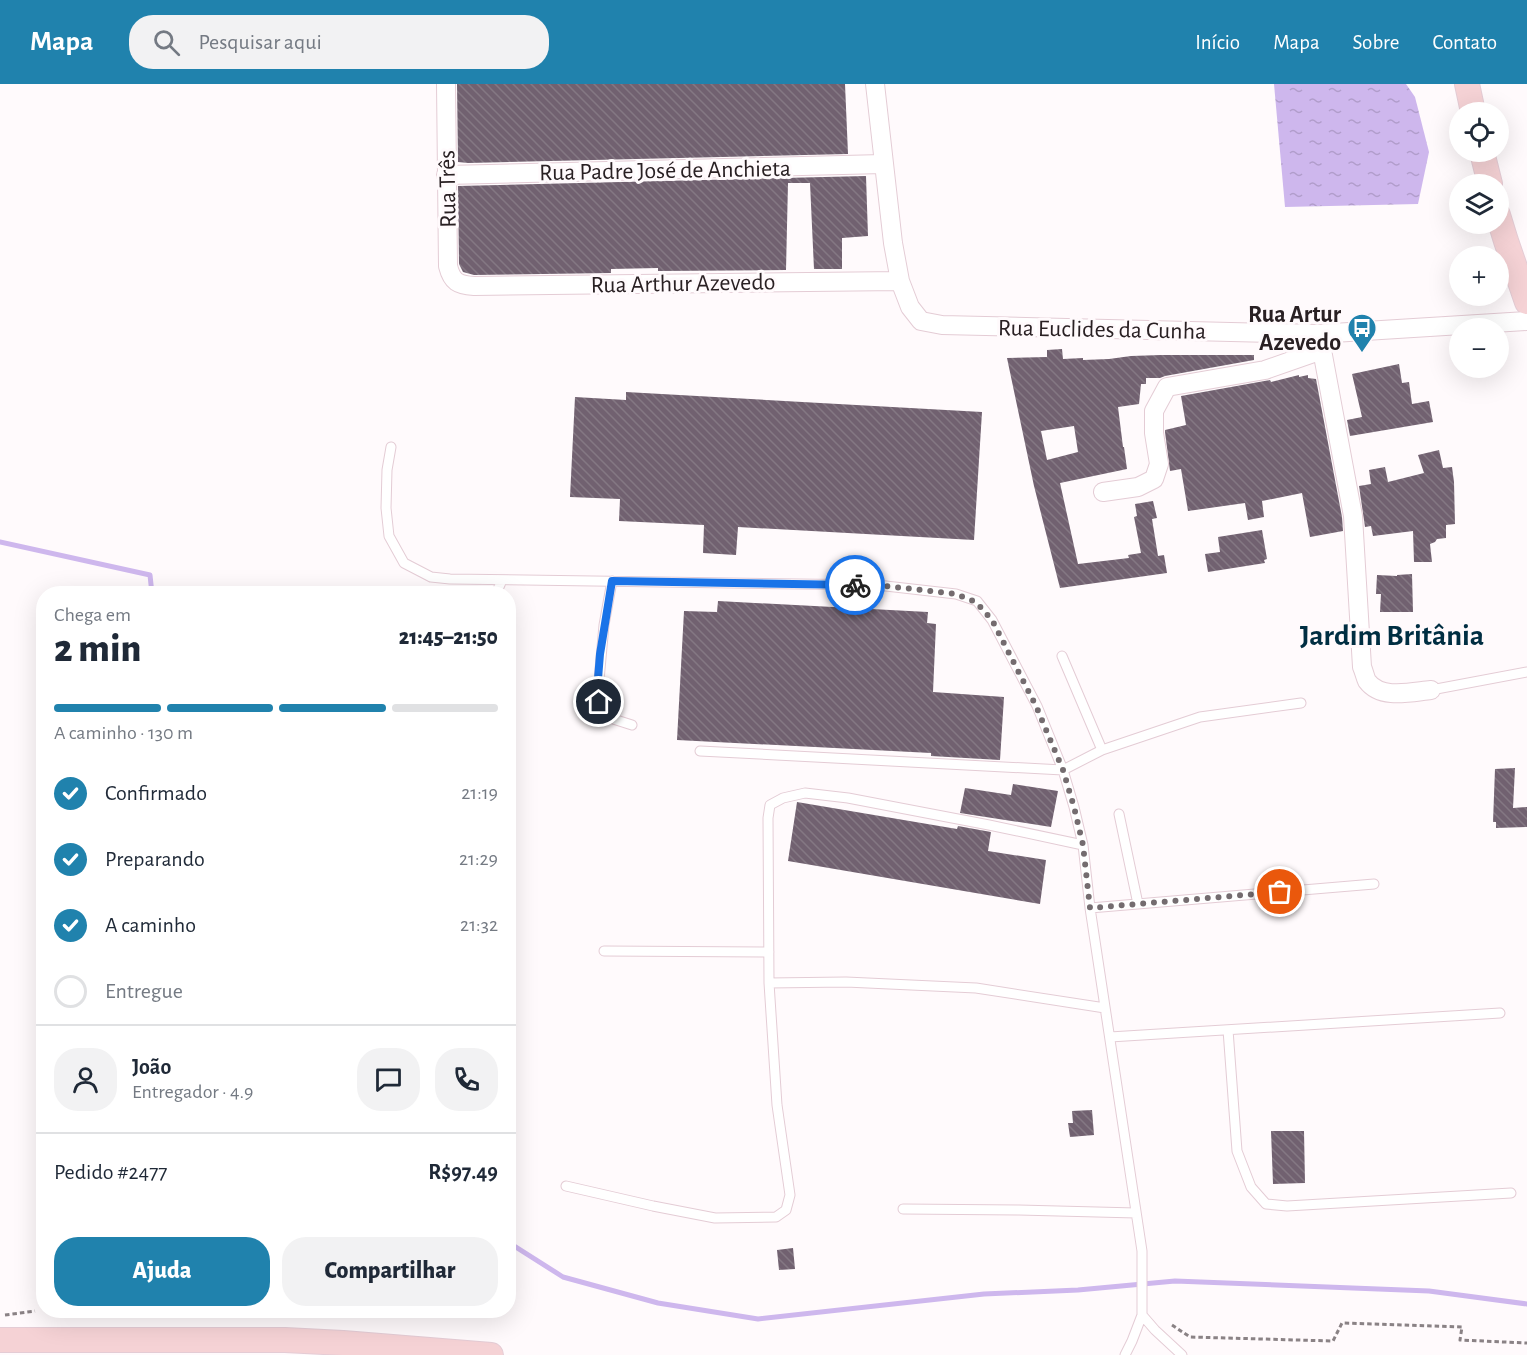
<!DOCTYPE html>
<html lang="pt">
<meta charset="utf-8">
<style>
:root{--surface:#fff;--page:#f2f2f3;--text:#1f2937;--muted:#747a83;--line:#e0e1e3;--accent:#2082ad}
body{margin:0;font-family:"Alegreya Sans",sans-serif;background:var(--page);color:var(--text);height:100vh;display:flex;flex-direction:column;font-size:22px;white-space:nowrap}
*{box-sizing:border-box;margin:0}
p{font-size:20px;color:var(--muted)}
.icon{flex:none;width:33px;height:33px;fill:none;stroke:currentColor;stroke-width:2;stroke-linecap:round;stroke-linejoin:round}
.map{position:relative;flex:1;overflow:hidden}
.sheet{position:absolute;left:36px;top:502px;width:480px;height:732px;display:flex;flex-direction:column;background:var(--surface);border-radius:24px;box-shadow:0 6px 24px #0002}
.sheet>*{flex:none}
.buttons{position:absolute;left:1449px;top:18px;display:grid;gap:12px}
.buttons a{display:grid;place-items:center;width:60px;height:60px;border-radius:50%;background:var(--surface);box-shadow:0 6px 24px #0002;font-size:30px}
.pin{position:absolute;display:grid;place-items:center;width:51px;height:51px;color:#fff;margin:-26px;border:3px solid #fff;border-radius:50%;box-shadow:0 2px 6px #0007}
.courier{position:absolute;display:grid;place-items:center;width:60px;height:60px;margin:-30px;border:4px solid #1a73e8;border-radius:50%;background:#fff;color:#222;box-shadow:0 2px 8px #0007}
.overview em{font-style:normal;font-weight:800}
.overview div{display:flex;flex-direction:column-reverse}
.overview{display:flex;align-items:center;justify-content:space-between;height:102px;padding:0 18px}
h1{font-size:39px;font-weight:800;line-height:45px}
.bar{display:grid;grid-template-columns:repeat(4,1fr);gap:9px 6px;align-content:center;height:72px;padding:0 18px}
.bar i{height:8px;border-radius:4px;background:var(--line)}
.bar .current{background:var(--accent)}
.bar p{grid-column:span 4}
.line{display:flex;align-items:center;gap:15px;padding:0 18px;border-top:2px solid var(--line)}
.line div{flex:1}
.round{display:grid;place-items:center;flex:none;width:63px;height:63px;border-radius:24px;background:var(--page)}
ol{padding:0 18px;list-style:none}
li{display:flex;align-items:center;gap:18px;height:66px}
li p{margin-inline-start:auto}
li .icon{padding:6px;border-radius:50%;background:var(--accent);color:#fff;stroke-width:4}
li:last-child{color:var(--muted)}
li i{width:33px;height:33px;border:3px solid var(--line);border-radius:50%}
.button{display:flex;gap:12px;margin-top:auto;padding:12px 18px}
.button a{flex:1;height:69px;border-radius:24px;background:var(--accent);color:#fff;font-size:24px;font-weight:800;line-height:69px;text-align:center}
.button a+a{background:var(--page);color:var(--text)}
header{display:flex;align-items:center;gap:36px;box-sizing:border-box;height:84px;padding:0 30px;background:var(--accent);color:#fff}
header strong{font-size:28px}
nav{display:flex;gap:33px;margin-inline-start:auto;font-size:21px}
.search{width:420px;height:54px;background:var(--page);display:flex;align-items:center;gap:15px;box-sizing:border-box;padding:0 21px;border-radius:24px;color:var(--muted);font-size:22px}
.map>svg:first-child{display:block}
.water{fill:url(#water-ripples)}
.lines{fill:none;stroke-linecap:round;stroke-linejoin:round}
.stream{stroke:#ceb7ed;stroke-width:5}
.building{fill:url(#building-back-hatch);fill-rule:evenodd}
.service-casing{stroke:#e4ccd5;stroke-width:11}
.minor-casing{stroke:#e4ccd5;stroke-width:20}
.secondary-casing{stroke:#e4ccd5;stroke-width:26}
.path{stroke:#8a8285;stroke-width:3;stroke-dasharray:4.5 3;stroke-linecap:butt}
.service{stroke:#fff;stroke-width:9}
.minor{stroke:#fff;stroke-width:18}
.secondary{stroke:#f5d2d5;stroke-width:24}
.done{stroke:#746c6f;stroke-width:6;stroke-dasharray:0 10.8}
.route{stroke:#1a73e8;stroke-width:8}
.labels{text-anchor:middle;stroke-width:6;stroke-linejoin:round;paint-order:stroke}
.street-label{font-size:24px;fill:#292023;stroke:#fffafc}
.poi-label{font-size:24px;font-weight:bold;fill:#292023;stroke:#fffafc;text-anchor:end}
.district-label{font-size:30px;font-weight:bold;fill:#002e42;stroke:#fffafc}
</style>
<header>
<strong>Mapa</strong>
<div class="search"><svg class="icon" aria-label="search" viewBox="0 0 24 24"><circle cx="10" cy="10" r="6"/><path d="M15 15l6 6"/></svg>Pesquisar aqui</div>
<nav><a>Início</a><a>Mapa</a><a>Sobre</a><a>Contato</a></nav>
</header>
<div class="map">
<svg width="1527" height="1271" viewBox="0 0 1527 1271">
<defs>
<pattern id="water-ripples" width="26" height="14" patternUnits="userSpaceOnUse" patternTransform="scale(1.5)"><rect width="26" height="14" fill="#ceb7ed"/><path d="M2 4q2-2 4 0t4 0M15 11q2-2 4 0t4 0" fill="none" stroke="#b19dcb"/></pattern>
<pattern id="building-back-hatch" width="6" height="6" patternUnits="userSpaceOnUse" patternTransform="scale(1.5)"><rect width="6" height="6" fill="#716170"/><path d="M-1 5l2 2M0 0l6 6M5-1l2 2" fill="none" stroke="#847883"/></pattern>
</defs>
<rect width="100%" height="100%" fill="#fffafc"/>
<path class="water" d="M1274,0H1406L1415,13L1429,68L1418,120L1285,123Z"/>
<g class="lines">
<path class="stream" d="M0,458L150,491L152,510
M508,1158L563,1193L658,1219L758,1235L984,1210L1078,1206L1175,1197L1429,1207L1527,1220"/>
</g>
<path class="building" d="M457,0H845L848,70L468,79L458,78Z
M866,92L868,152L842,154V185H814L810,99H788L786,186L658,187V184L611,185V189L474,191L463,188L459,180L458,102Z
M1062,265L1063,275L1083,274V276L1109,275L1131,272L1161,271H1254V276L1165,292L1160,294H1146V300H1141L1139,320L1118,323L1123,363H1124L1127,385L1060,399L1078,480L1129,474L1128,471L1141,469L1134,433L1137,432L1135,420L1153,417L1157,434L1152,435L1158,472L1164,471L1167,489L1060,504L1034,402L1007,274L1047,273V266ZM1074,342L1078,368L1047,376L1041,347Z
M1399,280L1402,299L1409,298L1412,320L1429,317L1433,338L1350,352L1347,336L1362,333L1352,290Z
M1299,291V293L1308,291V294L1316,295L1342,433L1343,447L1310,453L1302,409L1262,417L1264,433L1248,436L1245,419L1188,427L1181,385L1170,387L1165,348V346L1186,341L1181,312L1270,296L1271,298Z
M626,308L982,328L974,456L738,443L736,471L703,469L704,441L619,437L620,415L570,413L575,313L626,316Z
M1439,366L1443,384L1452,383L1454,398L1455,440L1446,441V454L1437,455L1435,458L1430,460L1432,478H1414L1413,447L1373,452L1371,442L1365,443L1359,402L1371,400L1369,386L1385,383L1388,398L1424,389L1418,371Z
M1262,446L1267,475L1264,476L1265,479L1208,488L1205,470L1220,468L1218,453Z
M1412,490L1413,528H1380L1381,510H1376L1377,491L1397,492V491Z
M718,517L928,528L927,539L936,540L933,608L1004,613L1000,676L931,672V669L677,656L684,527L717,528Z
M1515,684L1513,724L1527,723V743L1496,744V738H1493L1495,685Z
M1013,700L1058,707L1051,743L960,729L965,704L1011,711Z
M797,718L957,745L958,742L991,748L988,767L1046,776L1040,820L788,777Z
M1092,1026L1094,1051L1070,1053L1068,1039H1073L1072,1027Z
M1271,1047H1304L1305,1099L1273,1100Z
M793,1164L795,1185L779,1186L777,1166Z"/>
<g class="lines">
<g class="service-casing">
<path id="service" d="M391,363L387,386L386,424L389,452L404,479L431,493L450,495L877,501L956,510L977,517L992,536L1037,622L1063,686L1074,723L1083,761L1090,824L1142,1167V1231L1132,1257L1125,1271
M612,497L604,541L598,607L599,618L610,634L632,641
M496,510L502,496
M1062,572L1102,666
M1431,606L1527,588
M700,667L1063,686L1102,666L1200,633L1301,619
M1119,730L1138,820
M1090,824L1374,800
M604,867L769,868
M769,899L768,734L770,721L783,714L805,709L848,714L989,741L1083,761
M1228,946L1237,1067L1251,1103L1266,1120L1287,1122L1511,1109
M1110,953L1500,929
M566,1102L653,1122L715,1134L776,1133L786,1126L790,1111L777,1021L769,899L846,898L976,904L1105,924
M903,1125L1019,1126L1136,1129
M1142,1231L1155,1246L1182,1271"/>
</g>
<g class="minor-casing">
<path id="minor" d="M446,0L448,182C452,198 458,201 474,202L900,197
M875,0L893,159L900,197L910,223L921,237L942,241L1317,250L1527,237
M446,91L883,80
M1317,250L1322,266L1353,432L1362,583C1364,587 1365,593 1367,597C1381,616 1411,608 1431,606
M1103,408L1138,403L1154,395L1159,380L1154,349V327L1167,303L1265,286L1322,266"/>
</g>
<g class="secondary-casing">
<path id="secondary" d="M1467,0L1473,28
M1482,68L1490,100
M1498,131L1506,157L1527,218
M0,1256H285L343,1259L491,1271"/>
</g>
<path class="path" d="M5,1231L35,1227
M1172,1241L1190,1253L1333,1257L1342,1239L1462,1243L1460,1256L1527,1259"/>
<use href="#service" class="service"/>
<use href="#minor" class="minor"/>
<use href="#secondary" class="secondary"/>
</g>
<g class="lines">
<path class="done" d="M855,501H877L956,510L976,518L992,536L1036,622L1063,686L1074,723L1083,761L1090,824L1280,808"/>
<path class="route" d="M599,618L597,607L600,570L612,497L855,501"/>
</g>
<defs>
<g id="bus-pin" transform="scale(1.5)"><path d="M0 17L-7.5 6A9.5 9.5 0 1 1 7.5 6Z" fill="#2082ad" stroke="#fffafc"/><path d="M-5-6H5V4H4V6H2V4H-2V6H-4V4H-5ZM-3.5-4V0h7V-4ZM-3.5 1.2v1.5H-2V1.2ZM2 1.2v1.5H3.5V1.2Z" fill="#fff"/></g>
</defs>
<g fill-rule="evenodd">
<use href="#bus-pin" x="1362" y="244"/>
</g>
<g class="labels">
<g class="street-label">
<text transform="translate(665 86) rotate(-1)" y="8">Rua Padre José de Anchieta</text>
<text transform="translate(447 105) rotate(-91)" y="8">Rua Três</text>
<text transform="translate(683 199) rotate(-1)" y="8">Rua Arthur Azevedo</text>
<text transform="translate(1102 245) rotate(1)" y="8">Rua Euclides da Cunha</text>
</g>
<g class="poi-label">
<text x="1341" y="238">Rua Artur<tspan x="1341" dy="28">Azevedo</tspan></text>
</g>
<g class="district-label">
<text x="1392" y="561">Jardim Britânia</text>
</g>
</g>
</svg>
<div class="buttons">
<a><svg class="icon" aria-label="locate" viewBox="0 0 24 24"><circle cx="12" cy="12" r="6"/><path d="M12 2v4M12 18v4M2 12h4M18 12h4"/></svg></a>
<a><svg class="icon" aria-label="layers" viewBox="0 0 24 24"><path d="M12 4l9 5-9 5-9-5zM3 14l9 5 9-5"/></svg></a>
<a>+</a>
<a>−</a>
</div>
<div class="pin" style="left:1280px;top:808px;background:#ea580c"><svg class="icon" aria-label="bag" viewBox="0 0 24 24"><path d="M5 8h14l-1 12H6zM9 8a3 3 0 0 1 6 0"/></svg></div>
<div class="pin" style="left:599px;top:618px;background:#1f2937"><svg class="icon" aria-label="home" viewBox="0 0 24 24"><path d="M3 11l9-7 9 7M6 9v11h12V9"/></svg></div>
<div class="courier" style="left:855px;top:501px"><svg class="icon" aria-label="bike" viewBox="0 0 24 24"><circle cx="6" cy="16" r="4"/><circle cx="18" cy="16" r="4"/><path d="M6 16l4-8h5l3 8M10 8l3 8H6M13 5h3"/></svg></div>
<section class="sheet">
<div class="overview"><div><h1>2 min</h1><p>Chega em</p></div><em>21:45–21:50</em></div>
<div class="bar"><i class="current"></i><i class="current"></i><i class="current"></i><i></i><p>A caminho · 130 m</p></div>
<ol>
<li><svg class="icon" aria-label="check" viewBox="0 0 24 24"><path d="M5 12l5 5 9-10"/></svg>Confirmado<p>21:19</p></li>
<li><svg class="icon" aria-label="check" viewBox="0 0 24 24"><path d="M5 12l5 5 9-10"/></svg>Preparando<p>21:29</p></li>
<li><svg class="icon" aria-label="check" viewBox="0 0 24 24"><path d="M5 12l5 5 9-10"/></svg>A caminho<p>21:32</p></li>
<li><i></i>Entregue</li>
</ol>
<div class="line" style="height:108px"><a class="round"><svg class="icon" aria-label="person" viewBox="0 0 24 24"><circle cx="12" cy="8" r="4"/><path d="M4 21q1-7 8-7t8 7"/></svg></a><div><b>João</b><p>Entregador · 4.9</p></div><a class="round"><svg class="icon" aria-label="chat" viewBox="0 0 24 24"><path d="M4 5h16v11H9l-5 4z"/></svg></a><a class="round"><svg class="icon" aria-label="phone" viewBox="0 0 24 24"><path d="M5 4h4l2 5-3 2q2 4 5 5l2-3 5 2v4C11 20 4 13 5 4z"/></svg></a></div>
<div class="line" style="height:78px"><div>Pedido #2477</div><b>R$97.49</b></div>
<div class="button"><a>Ajuda</a><a>Compartilhar</a></div>
</section>
</div>
